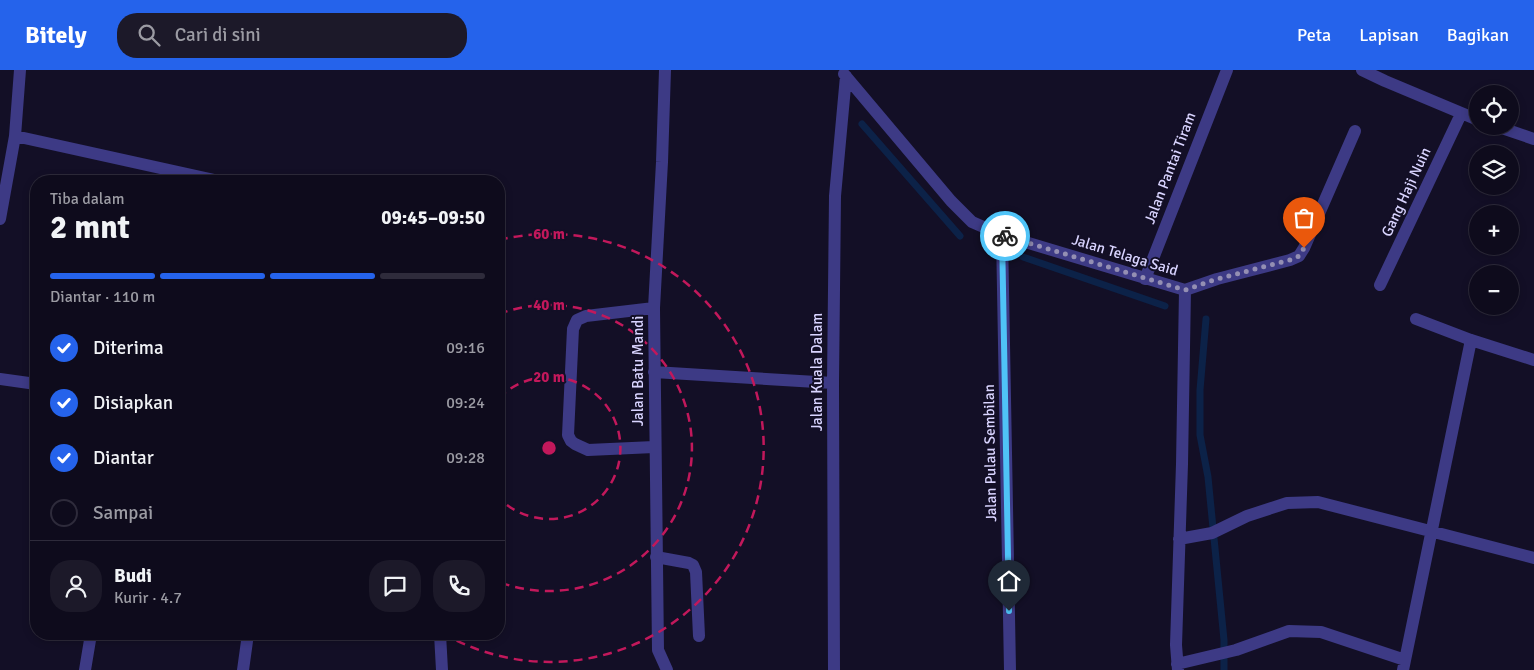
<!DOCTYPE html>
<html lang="id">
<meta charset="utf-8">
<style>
:root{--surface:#0e0b1c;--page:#1c1929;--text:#f1f3f6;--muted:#9b9ba3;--line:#2e2b3b;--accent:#2563eb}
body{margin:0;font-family:Signika,sans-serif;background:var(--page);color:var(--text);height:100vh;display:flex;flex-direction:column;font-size:19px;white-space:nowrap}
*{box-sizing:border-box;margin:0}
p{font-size:16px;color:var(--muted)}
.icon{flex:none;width:28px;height:28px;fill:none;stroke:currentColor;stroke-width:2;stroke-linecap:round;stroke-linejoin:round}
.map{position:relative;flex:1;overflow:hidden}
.details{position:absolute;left:30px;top:105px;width:475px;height:465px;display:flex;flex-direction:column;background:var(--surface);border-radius:20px;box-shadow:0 2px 8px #0003,0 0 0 1px var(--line)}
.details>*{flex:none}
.tools{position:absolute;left:1469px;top:15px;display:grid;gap:10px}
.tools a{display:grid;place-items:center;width:50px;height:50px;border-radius:50%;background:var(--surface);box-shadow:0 2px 8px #0003,0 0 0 1px var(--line);font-size:25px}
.pin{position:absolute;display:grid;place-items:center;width:42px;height:42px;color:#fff;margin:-51px -21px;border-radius:50% 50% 50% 0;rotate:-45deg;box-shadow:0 0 5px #0007}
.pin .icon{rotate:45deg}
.courier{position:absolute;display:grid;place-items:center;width:50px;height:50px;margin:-25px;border:4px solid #4fc3f7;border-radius:50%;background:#fff;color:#222;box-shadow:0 1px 6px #0007}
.overview em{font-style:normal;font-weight:700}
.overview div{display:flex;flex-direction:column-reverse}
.overview{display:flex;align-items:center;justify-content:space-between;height:85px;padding:0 20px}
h1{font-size:32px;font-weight:700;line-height:38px}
.bar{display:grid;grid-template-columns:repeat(4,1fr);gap:8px 5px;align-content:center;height:60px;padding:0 20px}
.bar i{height:6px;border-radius:4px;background:var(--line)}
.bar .on{background:var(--accent)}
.bar p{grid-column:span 4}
.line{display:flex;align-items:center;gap:12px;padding:0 20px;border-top:1px solid var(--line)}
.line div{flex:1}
.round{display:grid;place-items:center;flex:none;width:52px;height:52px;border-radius:20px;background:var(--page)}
ol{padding:0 20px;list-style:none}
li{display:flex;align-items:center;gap:15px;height:55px}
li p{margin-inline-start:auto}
li .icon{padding:5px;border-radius:50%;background:var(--accent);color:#fff;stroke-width:4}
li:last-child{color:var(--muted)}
li i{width:28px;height:28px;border:2px solid var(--line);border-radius:50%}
header{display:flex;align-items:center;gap:30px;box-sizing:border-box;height:70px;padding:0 25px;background:var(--accent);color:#fff}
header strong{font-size:24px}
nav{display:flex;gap:28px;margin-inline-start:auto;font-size:18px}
.search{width:350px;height:45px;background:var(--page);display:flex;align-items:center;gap:12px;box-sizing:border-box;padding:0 18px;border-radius:20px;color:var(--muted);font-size:19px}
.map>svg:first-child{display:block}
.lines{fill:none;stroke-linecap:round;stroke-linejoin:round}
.stream{stroke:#0c2248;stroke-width:7}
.service{stroke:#3d3a85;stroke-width:12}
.minor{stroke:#3d3a85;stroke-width:12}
.done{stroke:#948fb3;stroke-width:5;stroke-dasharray:0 9}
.route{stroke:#4fc3f7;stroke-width:6}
.ring{fill:none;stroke:#c2185b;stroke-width:2.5;stroke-dasharray:9 6}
.labels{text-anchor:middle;stroke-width:4;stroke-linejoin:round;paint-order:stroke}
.street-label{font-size:15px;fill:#d9d4ff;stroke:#130f26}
.centre{fill:#c2185b;stroke:#130f26;stroke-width:2.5}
.ring-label{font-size:15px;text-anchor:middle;font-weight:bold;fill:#c2185b;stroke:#130f26;stroke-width:4;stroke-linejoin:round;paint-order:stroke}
</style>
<header>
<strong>Bitely</strong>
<div class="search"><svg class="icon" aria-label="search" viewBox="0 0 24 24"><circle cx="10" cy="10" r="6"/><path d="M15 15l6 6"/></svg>Cari di sini</div>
<nav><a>Peta</a><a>Lapisan</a><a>Bagikan</a></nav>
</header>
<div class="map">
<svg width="1534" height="600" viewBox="0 0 1534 600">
<rect width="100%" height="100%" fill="#130f26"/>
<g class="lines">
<path class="stream" d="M862,54L960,166
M1023,187L1165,236
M1206,249L1200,320V365L1208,407L1224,570V600"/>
<path class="service" d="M656,487L689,493L693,495L696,502L699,566"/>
<path class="minor" d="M665,0L662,92L654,238L658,580L667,600
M1362,0L1385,11L1478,50
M844,4L951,131L972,152L1002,165L1185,220
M1496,56L1534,69
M15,66L219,111
M0,149L15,66L20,0
M1002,165L1010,600
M1145,209L1227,0
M1380,215L1461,44
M1185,220L1217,209L1290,190L1299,186L1304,178L1355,61
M654,238L586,246L577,250L573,259L568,365L571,371L575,374L588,380L654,377
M1416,249L1471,270L1534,290
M654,302L833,313
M0,309L36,314
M1179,469L1212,463L1247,446L1287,433L1318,432L1534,488
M440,564L442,600
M1177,594L1236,580L1289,561L1321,562L1405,590
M85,600L91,564
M243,600L248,564
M834,600L833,313L835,126L846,6
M1178,600L1176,575L1182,394L1185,220
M1403,600L1471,270"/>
</g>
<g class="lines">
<path class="done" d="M1005,166L1185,220L1217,209L1290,190L1299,186L1304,178"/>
<path class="route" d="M1005,166L1002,165L1009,541"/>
</g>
<g class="ring">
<path d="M499 328A71 71 0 1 1 499 428"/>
<path d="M499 244A143 143 0 1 1 499 512"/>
<path d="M499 170A214 214 0 1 1 444 564"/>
</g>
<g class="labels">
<g class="street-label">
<text transform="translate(1170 98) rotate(-69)" y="5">Jalan Pantai Tiram</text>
<text transform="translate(1406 122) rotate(-65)" y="5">Gang Haji Nuin</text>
<text transform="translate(1125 185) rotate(17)" y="5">Jalan Telaga Said</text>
<text transform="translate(638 301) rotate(-90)" y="5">Jalan Batu Mandi</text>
<text transform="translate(817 302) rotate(-90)" y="5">Jalan Kuala Dalam</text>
<text transform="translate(990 383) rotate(-91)" y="5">Jalan Pulau Sembilan</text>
</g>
</g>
<circle cx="549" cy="378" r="8" class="centre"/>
<g class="ring-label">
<text x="549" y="169">60 m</text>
<text x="549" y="240">40 m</text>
<text x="549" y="312">20 m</text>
</g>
</svg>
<div class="tools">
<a><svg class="icon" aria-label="locate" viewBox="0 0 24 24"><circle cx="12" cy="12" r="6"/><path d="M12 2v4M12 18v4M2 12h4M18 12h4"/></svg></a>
<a><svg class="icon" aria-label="layers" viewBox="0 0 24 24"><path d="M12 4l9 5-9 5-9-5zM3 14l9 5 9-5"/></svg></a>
<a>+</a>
<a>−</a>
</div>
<div class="pin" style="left:1304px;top:178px;background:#ea580c"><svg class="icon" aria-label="bag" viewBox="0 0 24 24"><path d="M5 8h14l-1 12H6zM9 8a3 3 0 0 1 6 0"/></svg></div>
<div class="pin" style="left:1009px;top:541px;background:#1f2937"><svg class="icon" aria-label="home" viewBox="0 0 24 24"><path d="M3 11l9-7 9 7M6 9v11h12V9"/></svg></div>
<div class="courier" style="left:1005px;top:166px"><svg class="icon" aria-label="bike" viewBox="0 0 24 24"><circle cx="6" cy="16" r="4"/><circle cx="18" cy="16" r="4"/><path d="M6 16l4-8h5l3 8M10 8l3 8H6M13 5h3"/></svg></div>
<section class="details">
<div class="overview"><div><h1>2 mnt</h1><p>Tiba dalam</p></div><em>09:45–09:50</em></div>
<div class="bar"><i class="on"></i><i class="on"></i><i class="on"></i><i></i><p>Diantar · 110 m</p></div>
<ol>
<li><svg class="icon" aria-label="check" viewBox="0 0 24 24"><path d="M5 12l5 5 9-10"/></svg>Diterima<p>09:16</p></li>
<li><svg class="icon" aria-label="check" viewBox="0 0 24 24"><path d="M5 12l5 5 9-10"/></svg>Disiapkan<p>09:24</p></li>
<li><svg class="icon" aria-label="check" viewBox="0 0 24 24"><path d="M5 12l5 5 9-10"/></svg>Diantar<p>09:28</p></li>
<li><i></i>Sampai</li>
</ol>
<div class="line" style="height:90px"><a class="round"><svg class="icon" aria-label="person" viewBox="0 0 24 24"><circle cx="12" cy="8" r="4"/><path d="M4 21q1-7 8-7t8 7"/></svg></a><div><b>Budi</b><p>Kurir · 4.7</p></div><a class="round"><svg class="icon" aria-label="chat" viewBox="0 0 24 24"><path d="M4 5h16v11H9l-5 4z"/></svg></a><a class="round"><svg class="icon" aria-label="phone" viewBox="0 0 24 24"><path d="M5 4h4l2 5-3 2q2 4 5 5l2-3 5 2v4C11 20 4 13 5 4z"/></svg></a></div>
</section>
</div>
